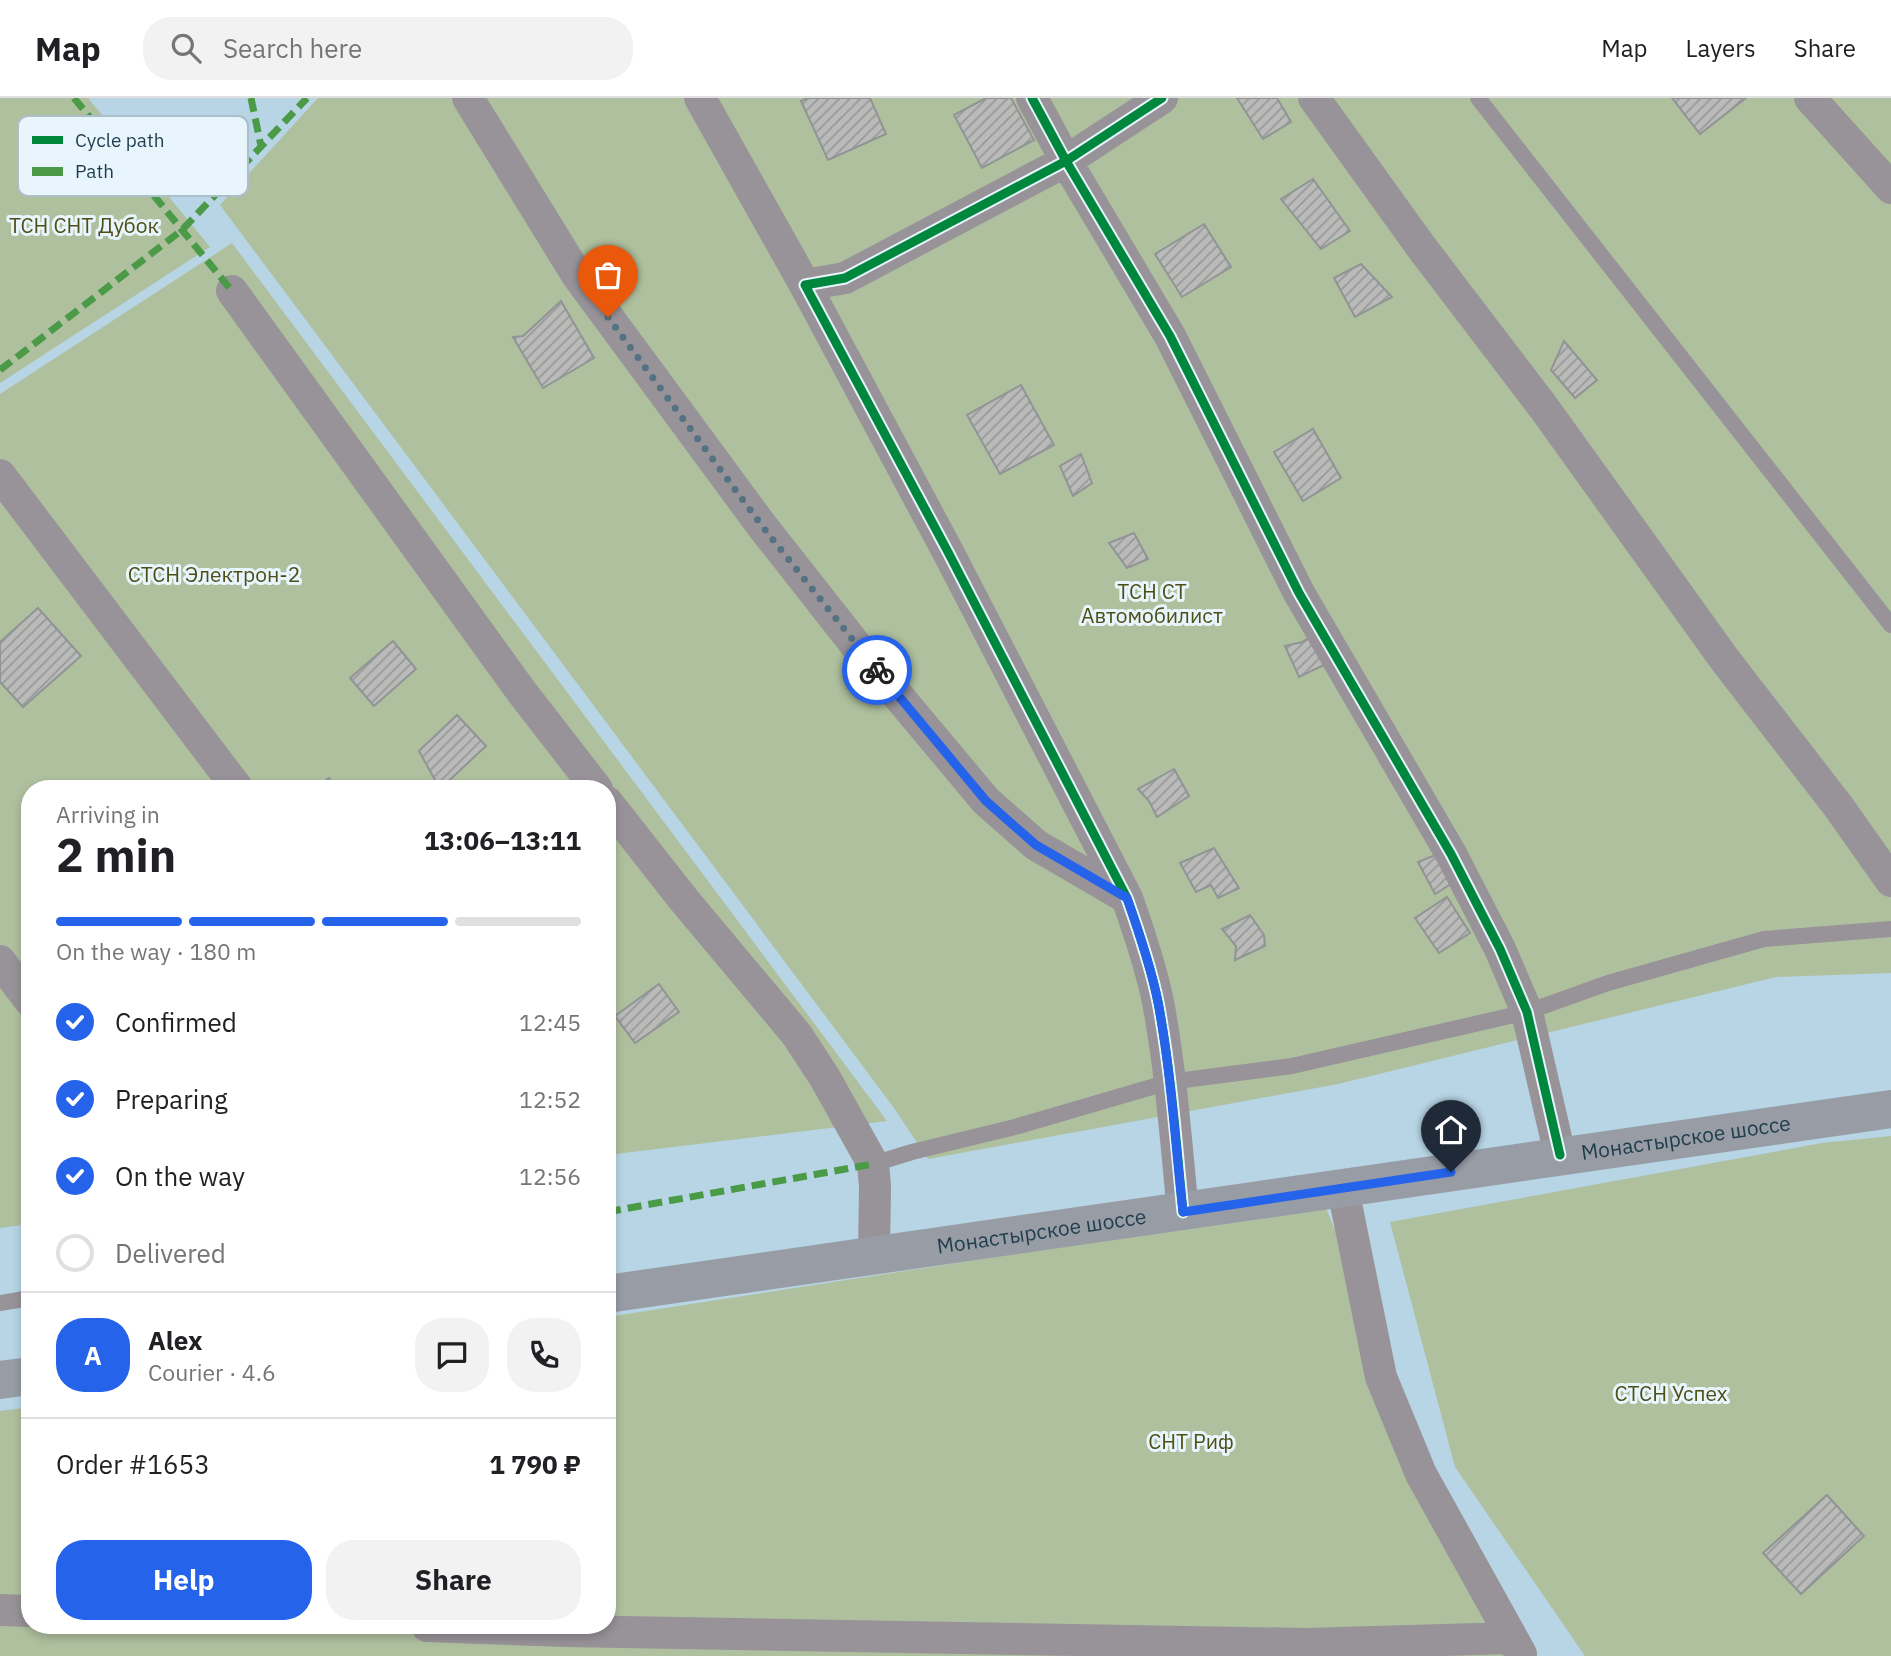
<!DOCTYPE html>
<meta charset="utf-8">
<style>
:root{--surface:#fff;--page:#f2f2f2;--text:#202124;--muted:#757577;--line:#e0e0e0;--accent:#2563eb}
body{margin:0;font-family:"IBM Plex Sans",sans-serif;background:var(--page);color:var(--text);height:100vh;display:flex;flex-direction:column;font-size:26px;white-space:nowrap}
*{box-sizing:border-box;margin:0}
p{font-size:23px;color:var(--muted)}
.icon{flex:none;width:38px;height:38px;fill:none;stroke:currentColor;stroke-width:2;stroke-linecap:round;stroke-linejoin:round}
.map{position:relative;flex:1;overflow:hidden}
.details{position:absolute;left:21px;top:682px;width:595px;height:854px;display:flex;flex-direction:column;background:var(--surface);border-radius:28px;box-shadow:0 4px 10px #0003}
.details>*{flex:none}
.pin{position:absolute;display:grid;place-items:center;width:60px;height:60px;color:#fff;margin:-72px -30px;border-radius:50% 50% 50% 0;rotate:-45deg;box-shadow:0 0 7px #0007}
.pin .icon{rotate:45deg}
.courier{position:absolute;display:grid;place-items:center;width:70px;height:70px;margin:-35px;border:5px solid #2563eb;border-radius:50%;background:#fff;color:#222;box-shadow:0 2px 9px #0007}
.summary em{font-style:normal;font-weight:700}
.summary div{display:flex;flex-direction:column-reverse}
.summary{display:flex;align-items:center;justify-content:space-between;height:119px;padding:0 35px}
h1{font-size:46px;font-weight:700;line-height:52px}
.bar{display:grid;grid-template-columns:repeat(4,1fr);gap:10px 7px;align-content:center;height:84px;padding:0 35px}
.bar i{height:9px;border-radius:5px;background:var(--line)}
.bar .active{background:var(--accent)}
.bar p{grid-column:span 4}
.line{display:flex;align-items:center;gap:18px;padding:0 35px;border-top:2px solid var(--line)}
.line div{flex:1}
.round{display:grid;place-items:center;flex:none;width:74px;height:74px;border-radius:28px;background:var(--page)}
ol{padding:0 35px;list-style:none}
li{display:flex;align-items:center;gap:21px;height:77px}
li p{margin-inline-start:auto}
li .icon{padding:7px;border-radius:50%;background:var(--accent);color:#fff;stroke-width:4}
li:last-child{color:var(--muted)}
li i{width:38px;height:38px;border:4px solid var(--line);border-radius:50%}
.action{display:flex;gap:14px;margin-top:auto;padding:14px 35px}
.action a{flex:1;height:80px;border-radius:28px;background:var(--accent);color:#fff;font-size:28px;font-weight:700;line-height:80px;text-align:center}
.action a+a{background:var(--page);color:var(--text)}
header{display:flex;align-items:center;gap:42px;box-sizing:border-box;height:98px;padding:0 35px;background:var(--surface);border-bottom:2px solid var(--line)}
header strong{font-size:33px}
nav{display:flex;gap:38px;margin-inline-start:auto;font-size:24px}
.search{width:490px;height:63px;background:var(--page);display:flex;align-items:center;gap:18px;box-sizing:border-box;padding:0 24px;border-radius:28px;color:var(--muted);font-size:26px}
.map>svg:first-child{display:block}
.garden{fill:#afc09e}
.building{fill:url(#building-hatch);stroke:#919495;stroke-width:2}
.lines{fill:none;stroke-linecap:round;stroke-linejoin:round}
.service{stroke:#989398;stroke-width:16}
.minor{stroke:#989398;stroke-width:32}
.secondary{stroke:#989ca5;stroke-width:38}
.quiet{stroke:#4a9a48;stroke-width:7;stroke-dasharray:14 7;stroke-linecap:butt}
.cycleway-casing{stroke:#e8f5fd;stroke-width:13}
.cycleway{stroke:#00873e;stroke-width:9}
.done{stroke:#547282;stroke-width:7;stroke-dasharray:0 12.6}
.route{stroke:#2563eb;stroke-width:9}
.labels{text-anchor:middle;stroke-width:6;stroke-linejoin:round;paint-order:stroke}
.park-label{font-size:21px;fill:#4d4f15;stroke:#e8f5fd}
.street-label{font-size:21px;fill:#1f3d4c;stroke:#e8f5fd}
.key{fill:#e8f5fd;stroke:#acbec8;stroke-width:2}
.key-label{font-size:19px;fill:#1f3d4c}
</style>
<header>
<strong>Map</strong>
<div class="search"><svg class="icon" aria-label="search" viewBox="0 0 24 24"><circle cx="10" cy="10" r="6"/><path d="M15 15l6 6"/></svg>Search here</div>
<nav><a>Map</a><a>Layers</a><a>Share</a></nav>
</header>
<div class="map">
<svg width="1891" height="1558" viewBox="0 0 1891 1558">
<defs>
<pattern id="building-hatch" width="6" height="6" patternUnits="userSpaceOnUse" patternTransform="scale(1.75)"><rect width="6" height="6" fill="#babab9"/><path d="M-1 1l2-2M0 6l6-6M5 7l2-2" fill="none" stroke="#979899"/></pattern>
</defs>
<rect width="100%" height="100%" fill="#b7d5e5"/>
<path class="garden" d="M0,0H88L210,149L0,285Z
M318,0H1891V875L1776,879L1338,986L928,1061L894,1010L220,107Z
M232,145L887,1023L607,1057V691H30V1126L0,1130V296Z
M1891,1038V1558H1585L1455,1369L1390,1124L1822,1045Z
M1325,1108L1476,1475L1518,1558H0V1313L30,1309V1528H607V1219Z"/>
<path class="building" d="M807,0H870L886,36L828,62L801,3Z
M986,0H1011L1034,42L982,70L954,17Z
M1237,0H1277L1291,24L1263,41Z
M1672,0H1746L1700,36Z
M1313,81L1350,133L1321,151L1281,101Z
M1204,126L1231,169L1182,199L1155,156Z
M1361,166L1392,199L1355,219L1334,180Z
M561,203L594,260L543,290L513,239L523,238Z
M1564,243L1597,282L1575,300L1551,272Z
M1021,287L1054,347L1000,376L967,317Z
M1313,331L1341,380L1303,403L1274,354Z
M1081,356L1092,385L1073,398L1060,368Z
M1134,435L1148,461L1127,470L1109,445Z
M38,510L81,558L23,609L0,584V544Z
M1313,538L1326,566L1299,579L1285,548L1302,544Z
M393,543L416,571L374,608L350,580Z
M457,617L486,648L440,691L419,653Z
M1174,671L1189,698L1157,719L1149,703L1138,691Z
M329,680L337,691H314Z
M1214,750L1239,790L1218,800L1211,787L1196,794L1180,765Z
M1440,755L1454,784L1435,796L1418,764Z
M1447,799L1470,835L1439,855L1415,820Z
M1250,817L1264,837L1265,848L1235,862L1236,848L1222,831Z
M659,886L679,914L635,945L615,918Z
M1827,1397L1864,1438L1801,1496L1763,1455Z"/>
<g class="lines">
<path class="service" d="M1478,0L1891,527
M873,1066L912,1054L1015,1029L1169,984L1292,968L1527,914L1608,885L1764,841L1891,831
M0,1205L30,1200"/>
<path class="minor" d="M468,0L577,177L762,428L858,550L986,703L1036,747L1127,800
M700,0L805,187
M1032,0L1066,63L1170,238L1299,495L1451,756L1500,851L1527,914L1560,1057
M1162,0L1066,63L845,180L805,187L948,454L1127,800C1139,834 1151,869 1158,904C1171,973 1176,1044 1183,1114
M1314,0L1422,150L1544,310L1725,562L1838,708L1891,783
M1810,0L1891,90
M232,193L521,593L597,691
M0,377L238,691
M607,704L684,802L797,937L825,980L873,1066L875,1088L874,1159
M0,863L30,903
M1343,1091L1381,1279L1421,1376L1521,1556
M0,1512L30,1513
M427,1528L565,1533L1306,1546L1512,1540"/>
<g class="secondary">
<path id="s1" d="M607,1196C1035,1136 1463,1071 1891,1011"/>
<path d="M0,1282L30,1278"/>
</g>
<path class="quiet" d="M74,0L232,193
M251,0L261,48
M0,272L182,132L307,0
M607,1114L873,1066"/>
<g class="cycleway-casing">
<path id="cycleway" d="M1032,0L1066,63L1170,238L1299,495L1451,756L1500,851L1527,914L1560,1057
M1162,0L1066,63L845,180L805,187L948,454L1127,800C1139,834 1151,869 1158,904C1171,973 1176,1044 1183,1114"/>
</g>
<use href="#cycleway" class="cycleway"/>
</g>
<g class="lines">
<path class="done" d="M608,219L762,428L877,572"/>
<path class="route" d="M877,572L986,703L1036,747L1127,800C1139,834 1151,869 1158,904C1171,973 1175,1044 1183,1114L1451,1074"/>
</g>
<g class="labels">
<g class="park-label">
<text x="84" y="135">ТСН СНТ Дубок</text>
<text x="214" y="484">СТСН Электрон-2</text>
<text x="1152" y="501">ТСН СТ<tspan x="1152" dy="24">Автомобилист</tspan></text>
<text x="1671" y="1303">СТСН Успех</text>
<text x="1191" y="1351">СНТ Риф</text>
</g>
<g class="street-label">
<text dy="7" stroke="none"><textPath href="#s1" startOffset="1090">Монастырское шоссе</textPath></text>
<text dy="7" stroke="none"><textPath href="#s1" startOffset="439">Монастырское шоссе</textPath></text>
</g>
</g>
<rect x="18" y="18" width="230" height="80" rx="10" class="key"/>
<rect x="32" y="38" width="31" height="8" fill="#00873e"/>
<rect x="32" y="69" width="31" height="9" fill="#4a9a48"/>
<g class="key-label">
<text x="75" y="49">Cycle path</text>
<text x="75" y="80">Path</text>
</g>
</svg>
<div class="pin" style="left:608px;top:219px;background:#ea580c"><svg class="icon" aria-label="bag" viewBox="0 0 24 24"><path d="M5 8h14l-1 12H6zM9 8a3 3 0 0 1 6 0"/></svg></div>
<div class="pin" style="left:1451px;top:1074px;background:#1f2937"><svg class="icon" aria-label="home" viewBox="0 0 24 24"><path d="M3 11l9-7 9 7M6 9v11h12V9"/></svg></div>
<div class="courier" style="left:877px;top:572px"><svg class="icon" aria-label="bike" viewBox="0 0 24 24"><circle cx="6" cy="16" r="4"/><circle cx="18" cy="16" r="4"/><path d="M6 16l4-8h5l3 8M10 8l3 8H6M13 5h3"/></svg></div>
<section class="details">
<div class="summary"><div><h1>2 min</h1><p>Arriving in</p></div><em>13:06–13:11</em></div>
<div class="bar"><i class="active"></i><i class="active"></i><i class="active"></i><i></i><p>On the way · 180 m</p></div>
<ol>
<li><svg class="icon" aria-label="check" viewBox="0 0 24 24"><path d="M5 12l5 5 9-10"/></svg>Confirmed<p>12:45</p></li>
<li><svg class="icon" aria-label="check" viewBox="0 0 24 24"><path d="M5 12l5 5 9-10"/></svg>Preparing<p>12:52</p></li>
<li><svg class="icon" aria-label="check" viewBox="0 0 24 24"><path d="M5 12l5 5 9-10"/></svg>On the way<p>12:56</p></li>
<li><i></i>Delivered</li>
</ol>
<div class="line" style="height:126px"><b class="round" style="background:var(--accent);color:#fff">A</b><div><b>Alex</b><p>Courier · 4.6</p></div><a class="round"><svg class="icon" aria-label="chat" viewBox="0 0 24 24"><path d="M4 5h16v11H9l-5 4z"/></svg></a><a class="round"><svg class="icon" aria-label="phone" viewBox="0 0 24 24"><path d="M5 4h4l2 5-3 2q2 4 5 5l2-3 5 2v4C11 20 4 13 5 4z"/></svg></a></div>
<div class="line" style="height:91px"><div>Order #1653</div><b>1 790 ₽</b></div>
<div class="action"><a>Help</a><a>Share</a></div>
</section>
</div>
